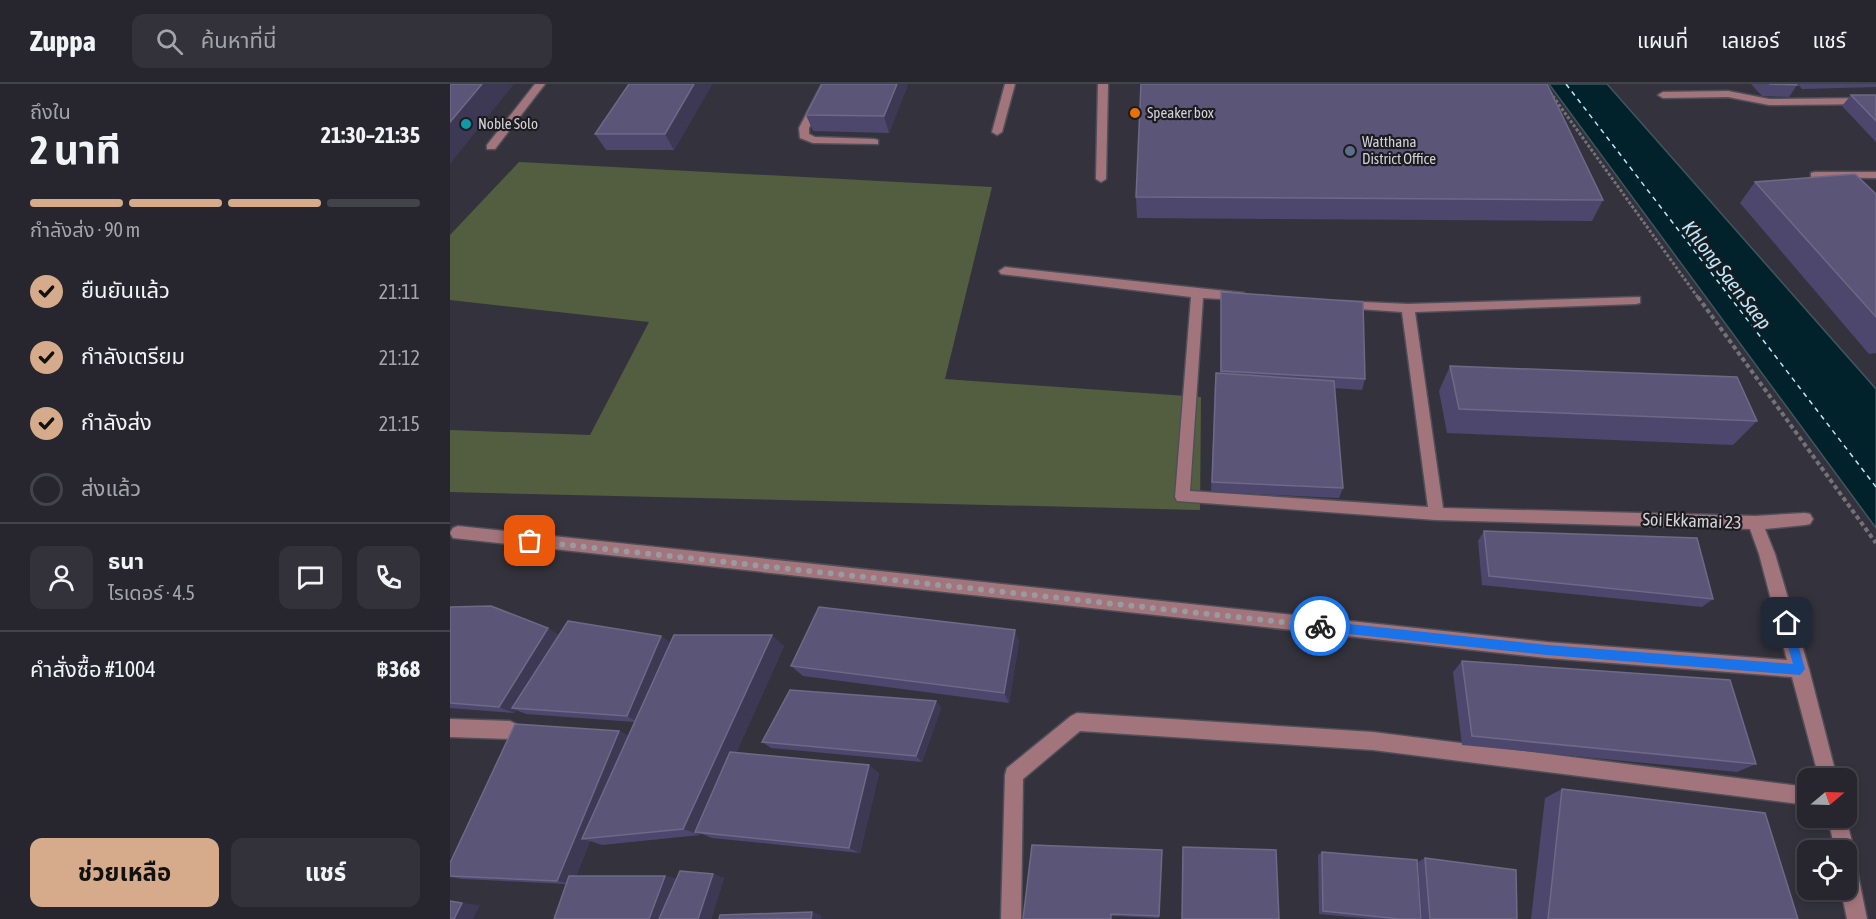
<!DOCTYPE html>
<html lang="th">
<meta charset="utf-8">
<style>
:root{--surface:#27262e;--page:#33323a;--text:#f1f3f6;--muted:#a4a5aa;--line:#43434a;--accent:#d6ab8b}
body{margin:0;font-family:"Asap Condensed","Noto Sans Thai",sans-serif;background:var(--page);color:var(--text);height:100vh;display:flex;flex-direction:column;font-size:22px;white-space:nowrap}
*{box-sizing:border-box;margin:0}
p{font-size:20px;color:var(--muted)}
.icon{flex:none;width:33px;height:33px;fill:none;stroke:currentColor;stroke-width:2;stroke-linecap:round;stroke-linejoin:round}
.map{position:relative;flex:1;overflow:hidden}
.side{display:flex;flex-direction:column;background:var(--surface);width:450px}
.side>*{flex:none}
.needle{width:39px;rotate:71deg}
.buttons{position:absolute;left:1347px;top:684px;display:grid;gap:12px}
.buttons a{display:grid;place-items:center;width:60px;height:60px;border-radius:12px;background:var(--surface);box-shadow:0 3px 9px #0003,0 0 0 2px var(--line);font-size:30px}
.pin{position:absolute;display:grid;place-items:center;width:51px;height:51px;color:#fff;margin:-26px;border-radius:12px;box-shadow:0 3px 9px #0006}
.courier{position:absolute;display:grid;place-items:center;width:60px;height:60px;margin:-30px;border:4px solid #1a73e8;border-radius:50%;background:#fff;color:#222;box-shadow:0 2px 8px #0007}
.head em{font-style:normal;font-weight:700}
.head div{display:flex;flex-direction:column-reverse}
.head{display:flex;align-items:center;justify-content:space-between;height:102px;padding:0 30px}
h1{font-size:39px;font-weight:700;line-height:45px}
.bar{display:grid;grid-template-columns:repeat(4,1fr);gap:9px 6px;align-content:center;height:72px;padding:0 30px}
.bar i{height:8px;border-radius:4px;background:var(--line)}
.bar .current{background:var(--accent)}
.bar p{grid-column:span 4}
.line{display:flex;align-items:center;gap:15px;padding:0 30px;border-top:2px solid var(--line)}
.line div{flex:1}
.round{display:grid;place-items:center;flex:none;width:63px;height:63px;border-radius:12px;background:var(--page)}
ol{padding:0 30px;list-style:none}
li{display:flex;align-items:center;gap:18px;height:66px}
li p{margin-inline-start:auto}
li .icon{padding:6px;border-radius:50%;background:var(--accent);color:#111;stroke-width:4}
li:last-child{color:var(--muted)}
li i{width:33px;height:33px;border:3px solid var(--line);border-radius:50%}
.cta{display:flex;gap:12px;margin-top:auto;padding:12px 30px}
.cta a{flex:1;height:69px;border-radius:12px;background:var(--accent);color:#111;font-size:24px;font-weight:700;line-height:69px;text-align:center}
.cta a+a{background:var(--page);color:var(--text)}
header{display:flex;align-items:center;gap:36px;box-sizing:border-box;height:84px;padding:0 30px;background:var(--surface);border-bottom:2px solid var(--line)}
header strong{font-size:28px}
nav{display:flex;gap:33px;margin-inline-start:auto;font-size:21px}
.search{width:420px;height:54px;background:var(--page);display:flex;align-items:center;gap:15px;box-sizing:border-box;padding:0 21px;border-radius:12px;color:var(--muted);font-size:22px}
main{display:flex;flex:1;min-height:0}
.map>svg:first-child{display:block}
.green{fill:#535e40}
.water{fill:#02222b;stroke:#40565f;stroke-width:1.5}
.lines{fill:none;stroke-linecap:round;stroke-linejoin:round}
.ferry{stroke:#b6eafc;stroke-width:1.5;stroke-dasharray:5 4.5;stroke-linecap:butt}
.minor-casing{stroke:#504f59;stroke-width:3}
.path-far1{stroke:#73727a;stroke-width:3;stroke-dasharray:3 2;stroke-linecap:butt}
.path{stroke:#73727a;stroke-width:4;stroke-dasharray:4.5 3;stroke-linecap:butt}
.minor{fill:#a2757c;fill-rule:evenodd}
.wall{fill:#4d476d}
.shaded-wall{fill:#3d3955}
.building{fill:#5b5678;stroke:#6e6987;stroke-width:1.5}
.route{fill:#1a73e8}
.done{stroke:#9a9aa1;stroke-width:6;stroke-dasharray:0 10.8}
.food-dot{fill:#e8710a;stroke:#1c1b20;stroke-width:2}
.culture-dot{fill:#0f9aa8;stroke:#1c1b20;stroke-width:2}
.service-dot{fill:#5c6f8a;stroke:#1c1b20;stroke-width:2}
.labels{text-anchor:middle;stroke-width:4.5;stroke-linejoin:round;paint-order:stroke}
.far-poi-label{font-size:15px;fill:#d1d1d7;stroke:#1c1b20;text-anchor:start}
.street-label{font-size:18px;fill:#d1d1d7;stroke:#1c1b20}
.water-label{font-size:20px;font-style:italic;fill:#b6eafc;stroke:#1c1b20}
</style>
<header>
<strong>Zuppa</strong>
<div class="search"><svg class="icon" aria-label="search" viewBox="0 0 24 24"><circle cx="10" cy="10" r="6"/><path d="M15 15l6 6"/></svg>ค้นหาที่นี่</div>
<nav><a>แผนที่</a><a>เลเยอร์</a><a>แชร์</a></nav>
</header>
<main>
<section class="side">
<div class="head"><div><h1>2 นาที</h1><p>ถึงใน</p></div><em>21:30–21:35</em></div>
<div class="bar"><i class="current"></i><i class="current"></i><i class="current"></i><i></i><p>กำลังส่ง · 90 m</p></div>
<ol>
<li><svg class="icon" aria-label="check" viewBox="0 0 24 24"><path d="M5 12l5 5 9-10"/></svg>ยืนยันแล้ว<p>21:11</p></li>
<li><svg class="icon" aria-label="check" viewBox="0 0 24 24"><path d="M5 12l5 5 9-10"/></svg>กำลังเตรียม<p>21:12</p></li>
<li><svg class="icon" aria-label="check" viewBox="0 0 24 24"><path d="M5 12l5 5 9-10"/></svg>กำลังส่ง<p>21:15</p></li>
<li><i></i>ส่งแล้ว</li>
</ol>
<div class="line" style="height:108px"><a class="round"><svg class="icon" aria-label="person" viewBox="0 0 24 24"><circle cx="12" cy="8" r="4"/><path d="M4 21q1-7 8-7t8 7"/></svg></a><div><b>ธนา</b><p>ไรเดอร์ · 4.5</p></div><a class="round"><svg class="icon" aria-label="chat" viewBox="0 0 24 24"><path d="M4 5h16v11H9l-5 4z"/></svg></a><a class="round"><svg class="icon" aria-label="phone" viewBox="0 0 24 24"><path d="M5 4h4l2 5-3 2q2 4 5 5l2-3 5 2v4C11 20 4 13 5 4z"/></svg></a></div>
<div class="line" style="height:78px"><div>คำสั่งซื้อ #1004</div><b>฿368</b></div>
<div class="cta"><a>ช่วยเหลือ</a><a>แชร์</a></div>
</section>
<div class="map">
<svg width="1426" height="835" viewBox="0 0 1426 835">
<rect width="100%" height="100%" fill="#34333d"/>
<path class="green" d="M69,78L542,103L495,295L751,313L750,426L0,408V346L140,351L199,238L0,216V151Z"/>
<path class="water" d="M1099,0H1157L1426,305V444Z"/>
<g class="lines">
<path class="ferry" d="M1116,0L1426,403"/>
<g class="minor-casing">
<path id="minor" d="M85,0H95L45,65H37V61Z
M372,0H382L359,44V50L365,53L424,55L428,56V60L363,59L350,54L349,44Z
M555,0H565L552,48L547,51L542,48Z
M648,0H658L656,95L651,98L646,95Z
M1278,7L1319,15L1426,14V20L1319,21L1278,13L1213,14L1208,11L1213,8Z
M1365,88H1426V94L1361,93V89Z
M555,183L794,209V215L790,216L753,214L740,407L978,423L952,228L895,224L891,223V217L958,220L1190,213V219L1186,220L965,228L993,424L1305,432L1355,429L1360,430L1363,435L1360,440L1355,441L1315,445L1325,470L1359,585L1387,694H1369L1342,593L1097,574L3,454L0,449L3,444L8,442L1097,558L1337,576L1309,470L1300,445L986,436L727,417L725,413L741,213L551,190L549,187Z
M627,629L923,648L1358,703V721L923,666L630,647L573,695L571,835H551L555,691L557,684L621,632Z
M0,635L60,637L66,640L69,646L66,652L60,655L0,653Z
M1378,734H1396L1404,766L1400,773L1406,781L1417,835H1397L1391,806H1396V766H1385Z"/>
</g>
<path class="path-far1" d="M1094,0L1249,215"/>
<path class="path" d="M1248,213L1426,459"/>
<use href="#minor" class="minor"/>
</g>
<path class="wall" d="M179,0H262L224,66H156L145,50Z
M458,0L439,49L363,47L356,31Z
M1301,0H1346L1347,1L1339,13L1312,12Z
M1348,0H1426V3L1352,5Z
M1401,11H1426V58L1392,22Z
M1305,98L1426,110V269L1419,270L1290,119Z
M686,113L1153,116L1142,137L687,134Z
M771,208L915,295L912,306L884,304L893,404L889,414L761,408L765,300L766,289L770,290Z
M1000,282L1307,337L1283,361L997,349L989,307Z
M1034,447L1263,515L1252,523L1032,501L1028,457Z
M0,523L109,551L211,552L220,559L334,562L286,669L429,689L410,769L262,754L250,749V751L152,761L140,757L126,792H215L226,795L263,790L274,794L261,835H104L116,800L12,795L0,793V779L169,647L178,652L184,638L76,630L66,626L64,629L0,624Z
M569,557L559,619L353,592L341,582Z
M1012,577L1306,680L1287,688L1012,661L1003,588Z
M486,617L491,624L472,678L321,664L312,658Z
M1112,705L1348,835H1081L1095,714Z
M712,766L709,834L663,832L573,835Z
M872,768L971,835H921L869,830L868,771Z
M975,774L1067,835H972L968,778Z"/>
<path class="shaded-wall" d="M32,0H64L0,80V38Z
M244,0H262L224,66L215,50Z
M447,0H458L439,49L434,32Z
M98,544L111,552L62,624L66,626L64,629L49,623Z
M565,546L569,557L559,619L554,609Z
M322,551L334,562L251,748H245L250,749V751L233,745Z
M211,552L222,560L189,639L177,632Z
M486,617L491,624L472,678L466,672Z
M169,647L182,653L132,755L140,757L123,800L107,797Z
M419,681L429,689L410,769L399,764Z
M263,790L274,794L261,835H248Z
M215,792L227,796L213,835H199Z
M12,819L30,821L23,835H4Z
M362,828L371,831V835H361Z"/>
<path class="building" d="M0,0H32L0,38Z
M179,0H244L215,50H145Z
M372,0H447L434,32L356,31Z
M691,0H1097L1153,116L686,113Z
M1319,0H1346L1347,1Z
M1401,11H1426V37Z
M1405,90L1426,110V233L1305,98Z
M771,208L913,218L915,295L771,287Z
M1000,282L1287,293L1307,337L1009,325Z
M766,289L884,297L893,404L762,398Z
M1034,447L1247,454L1263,515L1039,492Z
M41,522L98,544L49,623L0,619V523Z
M369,523L565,546L554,609L341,582Z
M118,537L211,552L177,632L62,624Z
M224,551H322L233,745L132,755Z
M1012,577L1280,596L1306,680L1022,652Z
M340,606L486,617L466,672L312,658Z
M65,640L169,647L107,797L0,792V779Z
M280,668L419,681L399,764L245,748Z
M1112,705L1315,729L1348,835H1098Z
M582,761L712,766L709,832L661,830V835H573Z
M733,763L826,766L829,835H732Z
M872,768L967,776L971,835H950L873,827Z
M975,774L1066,786L1067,835H980Z
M230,787L263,790L248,835H209Z
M119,792H215L199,835H104Z
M0,817L12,819L4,835H0Z
M362,828L361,835H269L270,831Z"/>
<path class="route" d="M1337,534L1342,539L1355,585L1350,591L1097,571L870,547L864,542L870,537L1097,561L1343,580L1331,539Z"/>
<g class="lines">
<path class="done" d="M80,457L870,542"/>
</g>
<circle class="food-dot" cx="685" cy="29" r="6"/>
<circle class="culture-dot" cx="16" cy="40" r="6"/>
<circle class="service-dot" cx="900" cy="67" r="6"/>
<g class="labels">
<g class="far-poi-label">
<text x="697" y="34">Speaker box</text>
<text x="28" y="45">Noble Solo</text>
<text x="912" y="63">Watthana<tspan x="912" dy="17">District Office</tspan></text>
</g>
<g class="street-label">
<text transform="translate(1242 437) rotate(2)" y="6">Soi Ekkamai 23</text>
</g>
<g class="water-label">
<text transform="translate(1277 191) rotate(52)" y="7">Khlong Saen Saep</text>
</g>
</g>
</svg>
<div class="buttons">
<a><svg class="needle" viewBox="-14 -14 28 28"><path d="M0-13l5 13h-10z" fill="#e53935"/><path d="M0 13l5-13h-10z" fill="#a4a5aa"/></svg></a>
<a><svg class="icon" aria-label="locate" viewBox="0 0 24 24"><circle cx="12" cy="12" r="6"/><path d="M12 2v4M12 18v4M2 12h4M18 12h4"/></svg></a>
</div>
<div class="pin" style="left:80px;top:457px;background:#ea580c"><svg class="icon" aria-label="bag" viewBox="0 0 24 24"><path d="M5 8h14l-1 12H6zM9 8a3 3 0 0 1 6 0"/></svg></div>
<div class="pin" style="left:1337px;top:539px;background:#1f2937"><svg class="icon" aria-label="home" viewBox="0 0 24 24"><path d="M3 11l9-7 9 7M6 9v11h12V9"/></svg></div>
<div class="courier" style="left:870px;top:542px"><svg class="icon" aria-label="bike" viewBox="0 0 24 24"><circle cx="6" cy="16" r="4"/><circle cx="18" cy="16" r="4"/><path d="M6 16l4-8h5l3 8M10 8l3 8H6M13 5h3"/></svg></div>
</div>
</main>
